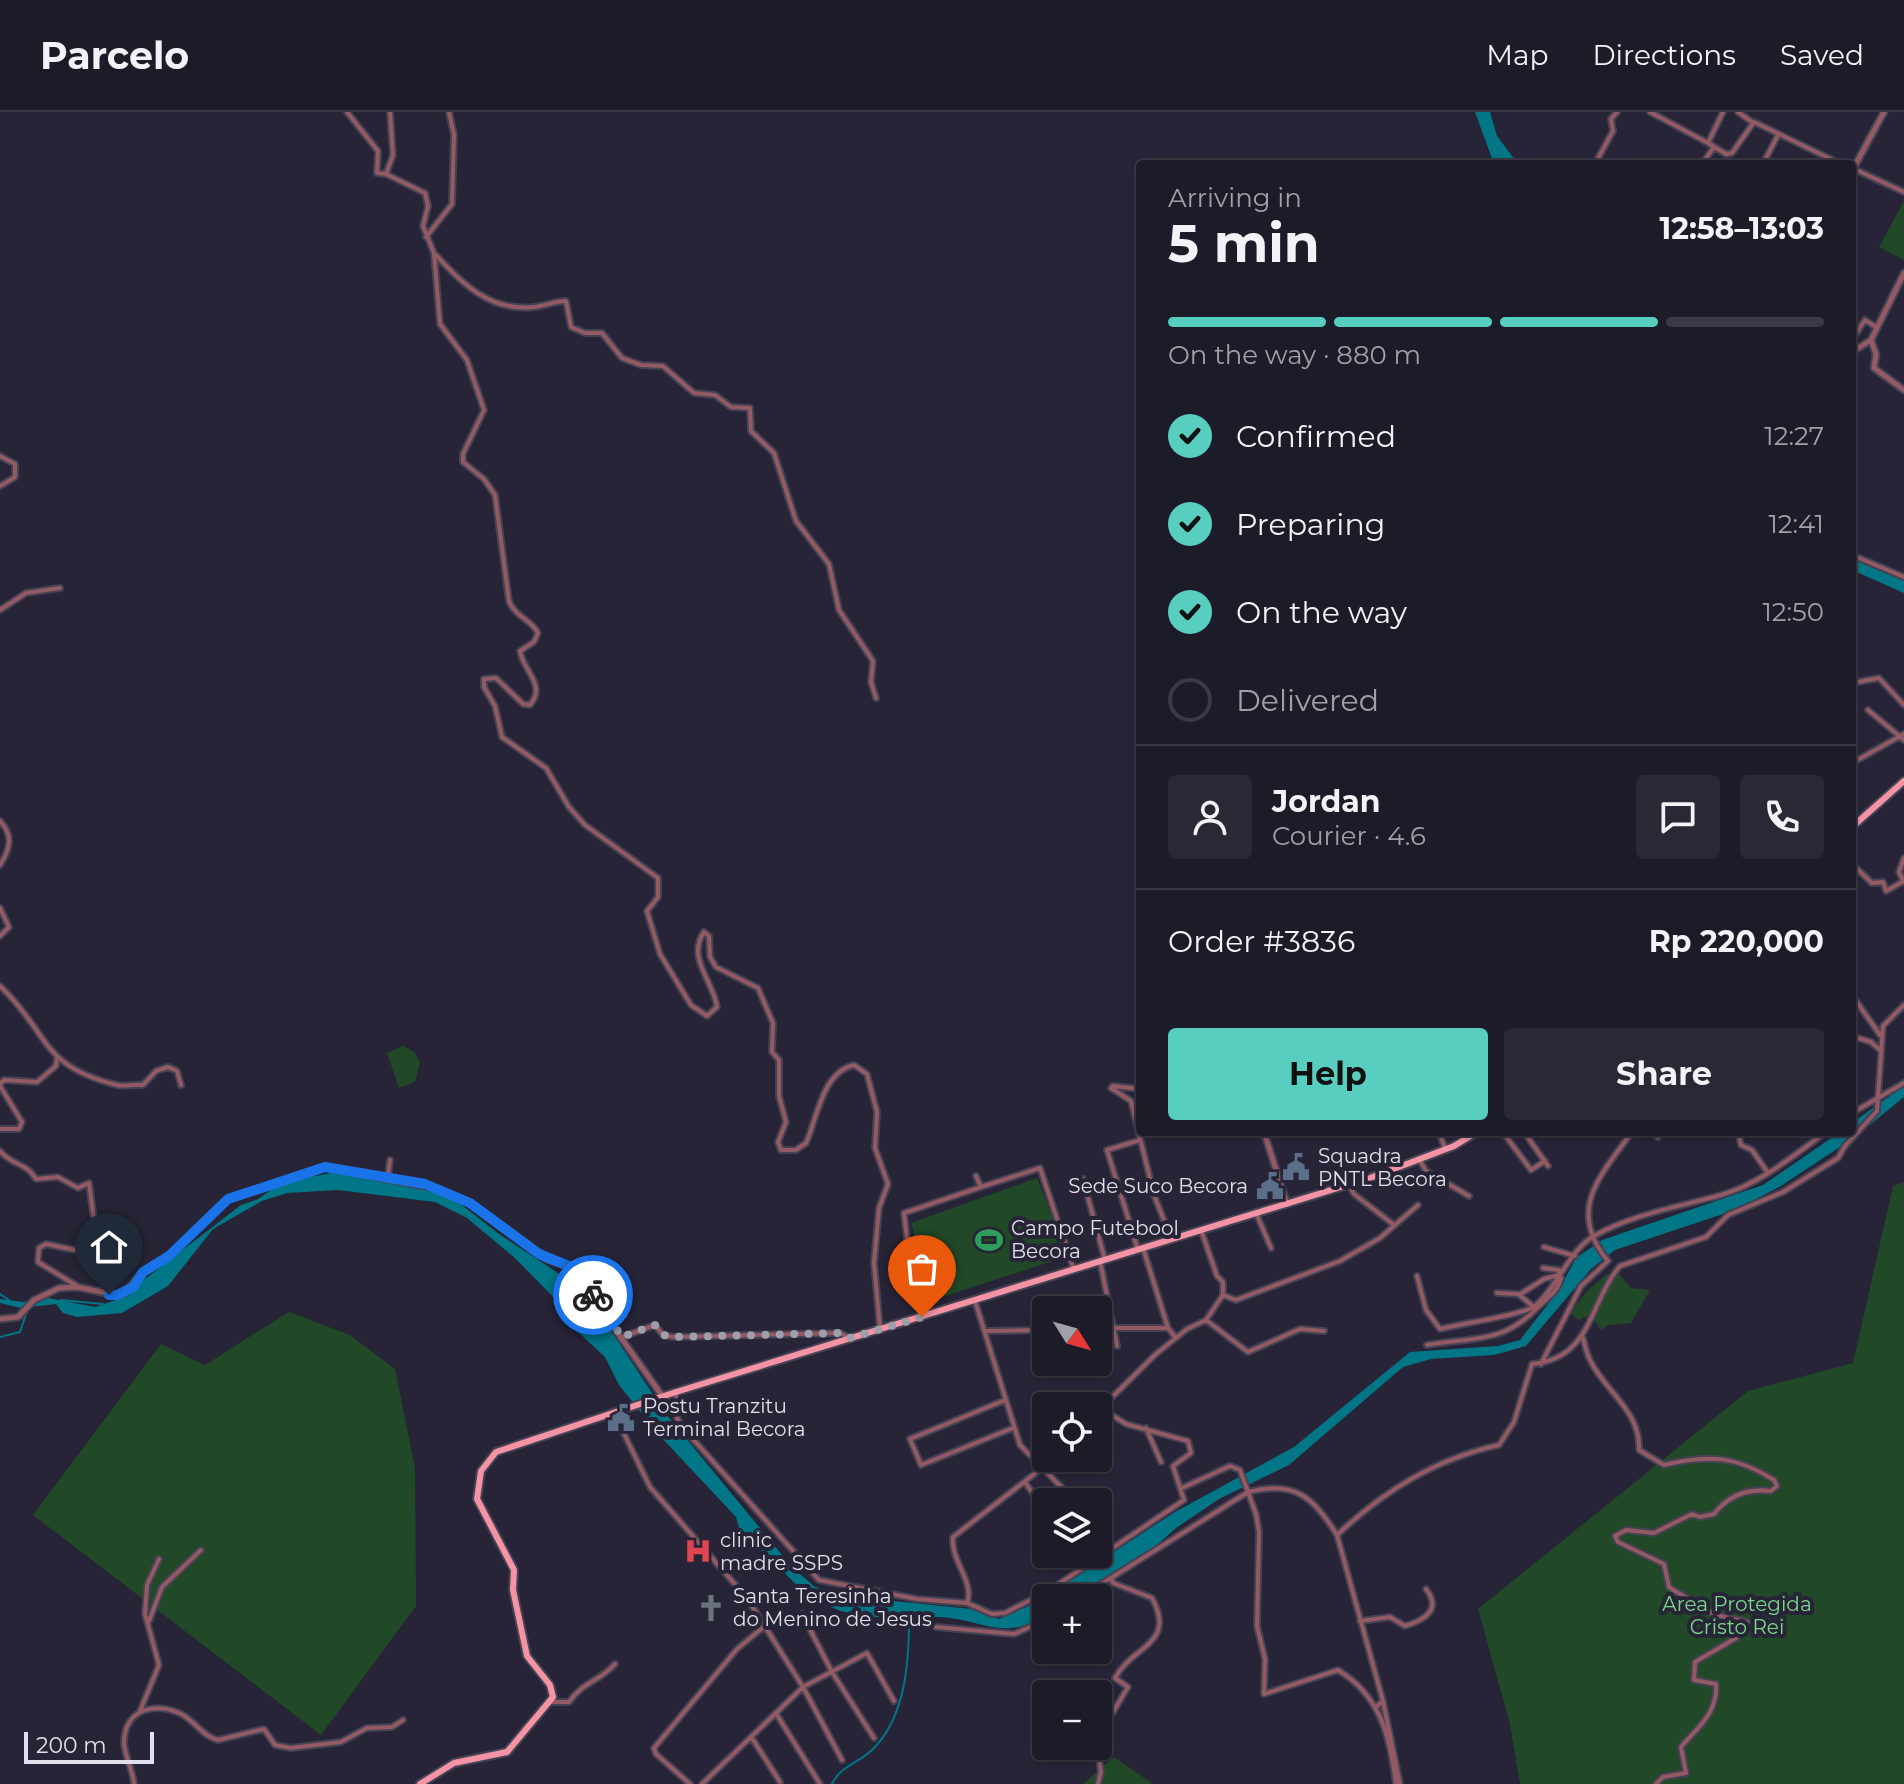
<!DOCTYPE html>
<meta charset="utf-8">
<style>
:root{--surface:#1c1b28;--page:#292834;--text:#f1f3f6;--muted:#a0a1a8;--line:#3a3945;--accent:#58cec0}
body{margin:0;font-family:Montserrat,sans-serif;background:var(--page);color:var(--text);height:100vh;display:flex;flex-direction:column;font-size:30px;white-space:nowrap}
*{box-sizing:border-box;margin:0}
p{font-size:26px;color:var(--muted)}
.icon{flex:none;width:44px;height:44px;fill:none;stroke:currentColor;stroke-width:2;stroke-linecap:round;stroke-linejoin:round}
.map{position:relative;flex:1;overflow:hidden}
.panel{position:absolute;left:1136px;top:48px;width:720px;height:976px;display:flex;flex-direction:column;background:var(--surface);border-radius:8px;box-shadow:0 2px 6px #0004,0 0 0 2px var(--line)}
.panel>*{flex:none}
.needle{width:52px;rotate:127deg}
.tools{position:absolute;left:1032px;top:1184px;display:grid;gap:16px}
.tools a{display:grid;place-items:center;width:80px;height:80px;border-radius:8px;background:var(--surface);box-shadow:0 2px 6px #0004,0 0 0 2px var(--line);font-size:40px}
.scale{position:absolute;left:24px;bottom:20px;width:130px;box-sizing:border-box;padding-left:8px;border:4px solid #e0dfeb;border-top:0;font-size:22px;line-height:28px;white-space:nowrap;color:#e0dfeb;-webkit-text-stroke:6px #262436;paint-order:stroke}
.pin{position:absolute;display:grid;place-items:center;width:68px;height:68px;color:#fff;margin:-82px -34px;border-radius:50% 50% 50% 0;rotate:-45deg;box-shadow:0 0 8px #0007}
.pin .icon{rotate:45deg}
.courier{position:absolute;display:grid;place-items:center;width:80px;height:80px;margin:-40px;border:6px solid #1a73e8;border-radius:50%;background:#fff;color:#222;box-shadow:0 2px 10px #0007}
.overview em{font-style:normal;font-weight:700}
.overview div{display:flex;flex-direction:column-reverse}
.overview{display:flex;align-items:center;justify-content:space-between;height:136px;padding:0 32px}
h1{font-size:52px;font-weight:700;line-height:60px}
.bar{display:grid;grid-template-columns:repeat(4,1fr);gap:12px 8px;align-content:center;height:96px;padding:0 32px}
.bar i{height:10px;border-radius:6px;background:var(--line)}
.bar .selected{background:var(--accent)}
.bar p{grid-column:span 4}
.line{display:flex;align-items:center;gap:20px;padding:0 32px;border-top:2px solid var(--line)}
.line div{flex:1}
.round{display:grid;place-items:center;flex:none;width:84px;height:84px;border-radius:8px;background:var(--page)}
ol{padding:0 32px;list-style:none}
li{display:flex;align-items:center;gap:24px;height:88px}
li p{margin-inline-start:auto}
li .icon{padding:8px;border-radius:50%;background:var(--accent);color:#111;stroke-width:4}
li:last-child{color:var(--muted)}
li i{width:44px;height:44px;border:4px solid var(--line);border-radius:50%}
.cta{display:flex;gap:16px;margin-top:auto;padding:16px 32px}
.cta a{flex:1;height:92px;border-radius:8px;background:var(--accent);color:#111;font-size:32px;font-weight:700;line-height:92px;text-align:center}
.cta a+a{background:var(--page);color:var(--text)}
header{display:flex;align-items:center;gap:48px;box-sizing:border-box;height:112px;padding:0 40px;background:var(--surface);border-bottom:2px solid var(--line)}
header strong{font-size:38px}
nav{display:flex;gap:44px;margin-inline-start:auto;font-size:28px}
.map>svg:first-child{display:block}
.green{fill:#214928}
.water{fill:#007686}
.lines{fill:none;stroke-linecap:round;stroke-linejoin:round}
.stream{stroke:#007686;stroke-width:2}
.minor-casing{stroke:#444253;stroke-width:8}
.tertiary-casing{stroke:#444253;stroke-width:9}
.primary-casing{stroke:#444253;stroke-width:10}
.minor{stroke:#945a64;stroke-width:4}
.tertiary{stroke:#945a64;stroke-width:5}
.primary{stroke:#f493a4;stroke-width:6}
.done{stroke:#9f9eac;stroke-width:8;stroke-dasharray:0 14.4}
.route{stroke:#1a73e8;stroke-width:10}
.labels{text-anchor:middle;stroke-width:8;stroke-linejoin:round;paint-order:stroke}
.poi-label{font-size:20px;fill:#e0dfeb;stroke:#262436;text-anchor:start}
.park-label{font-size:20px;fill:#7ad888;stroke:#262436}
</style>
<header>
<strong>Parcelo</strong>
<nav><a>Map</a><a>Directions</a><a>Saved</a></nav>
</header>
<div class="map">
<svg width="1904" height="1672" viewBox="0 0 1904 1672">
<rect width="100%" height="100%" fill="#262436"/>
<path class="green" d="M1904,89V148L1879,135Z
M403,934L414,940L420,950L415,970L399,976L387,941Z
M1037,1066L1068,1144L933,1188L911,1111Z
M1904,1070V1672H1520L1510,1612L1478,1497L1748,1279L1853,1251L1893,1074Z
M1607,1162H1619L1631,1176L1650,1178L1631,1211L1608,1213L1601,1218L1591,1203L1578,1208L1570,1201L1587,1179Z
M289,1200L350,1223L395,1257L415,1356L416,1494L321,1623L33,1403L161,1232L205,1253Z
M1114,1645L1153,1672H1083Z"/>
<path class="water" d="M1475,0H1490L1497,24L1518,52H1494Z
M1852,447L1904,467V481L1852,458Z
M1904,974V985L1855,1025L1781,1074L1735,1098L1615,1138L1591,1157L1526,1234L1494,1243L1431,1247L1403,1255L1289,1353L1219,1387L1176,1416L1142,1446L1075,1486H1046V1505C1036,1511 1023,1515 1011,1516C992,1518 969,1508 950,1506C902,1501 863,1515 817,1488C788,1472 773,1440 742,1426L736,1405L659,1323L619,1273L605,1245L578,1220L561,1193L516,1147L467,1106L435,1090L338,1078L287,1081L262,1089L213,1117L168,1174L122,1201L77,1205L63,1201L56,1192L21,1196L0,1191V1187L23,1190L43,1185L95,1195L119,1187L241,1093L258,1087L282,1070L332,1061L444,1079L499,1122L570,1169L596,1196L666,1302L792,1455L815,1475L874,1487L971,1497L999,1507L1037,1490L1175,1400L1294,1335L1410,1240L1498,1234L1520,1228L1559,1178L1576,1146L1602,1128L1763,1073L1840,1020H1852V1011Z"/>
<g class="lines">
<path class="stream" d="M0,1182L9,1188
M61,1188L103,1192
M0,1225L20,1220L27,1199
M832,1672C841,1653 860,1651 874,1636C906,1603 909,1549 909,1506"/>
<g class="minor-casing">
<path id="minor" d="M347,0L378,39L377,61L386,62
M390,0L393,43L386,62L425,81L428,94L423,114L434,141L440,212L467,248L484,298L463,342V350L484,367L495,383L509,489C515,505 531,507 538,521L534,530L520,539C523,559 547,573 530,593L523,592L496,566L484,567V575L495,594L502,625L546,656L569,695L585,713L658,766V785L647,799L660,842L691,893L707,904L717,895C714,870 686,846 704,820L709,824L710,845L716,855L758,876L773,911L772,940L779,948V984L786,1010L778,1030L781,1038H796L806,1031C817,1007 822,960 854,953L867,962L877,1000L875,1036L888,1072L879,1096L874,1151L880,1216
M1650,0L1708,31
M1723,0L1708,31L1726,42L1732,41L1754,10L1841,52
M1738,0L1752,10
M1595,52L1613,19L1611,7L1617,0
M1702,52L1714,35
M1763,52L1778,23
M1852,56L1904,80
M426,125L452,92L454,23L449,0
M436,143C462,172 491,200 534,195C545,194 554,189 566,189L571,215L585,221H602L622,246L641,253L663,254L694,281L715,283L731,295L750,296L751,319L774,341L796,409L829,452L839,498L873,549L871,570L876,586
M1852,222L1855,223L1865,208L1876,215
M0,344L15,352V365L0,374
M1852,410V409
M1852,443L1904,465
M0,498L26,481L60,476
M1852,571L1879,566L1904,593
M1868,598L1904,628
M1852,651L1904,622
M1852,703L1857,710
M0,709C14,724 10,737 0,753
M1904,746L1899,760L1904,770
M1852,752L1872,771L1883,770L1886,779L1904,769
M0,796L9,815L0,824
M0,874C50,921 39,954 117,973C125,975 134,972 143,973L156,959L168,955L177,959L181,973
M1852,883L1880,923
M1852,924L1871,930L1881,939
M0,972L4,968L37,970L56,954L57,946
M0,974L22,1010L19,1017H0
M1113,974L1111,976L1131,989L1154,1083L1171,1126
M1113,974L1140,977
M1852,1001L1904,971
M1439,1020L1445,1036
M1524,1020L1548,1054
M1650,1020L1658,1025
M1738,1020L1741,1033L1752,1038L1768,1061
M1505,1023L1531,1058L1545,1049
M0,1039C11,1053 27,1051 36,1067L58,1065L78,1076L89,1071L96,1123L75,1138L46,1132L39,1136L38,1150L77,1174
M1419,1047L1426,1059L1469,1084
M388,1064L390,1048
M976,1064L981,1075L1040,1056L1074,1158
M1083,1067L1105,1148
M1349,1072L1354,1082L1394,1113
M1256,1101L1271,1136
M907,1127L904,1101L981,1075
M1544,1135L1575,1144
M1143,1136L1168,1216L1176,1226
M1138,1138L1107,1038L1140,1028
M1100,1149L1117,1234
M1417,1164L1426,1198L1440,1217C1458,1212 1524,1203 1535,1194C1558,1175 1568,1139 1594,1124C1633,1102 1678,1095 1721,1083C1760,1072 1794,1043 1826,1020
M1497,1181L1518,1182L1534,1195
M1223,1183L1236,1188L1340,1149L1380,1126L1418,1093
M1519,1183L1544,1167L1558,1163L1559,1158L1543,1156
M975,1189L1020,1333L1076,1390
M1206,1208L1248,1240L1300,1217L1324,1219
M1098,1216H1168
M985,1219L1046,1218
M622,1225L655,1213L663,1223L673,1225L840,1221L850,1226
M1583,1226C1585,1234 1587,1243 1591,1250C1607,1281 1641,1300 1639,1338L1664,1353C1708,1342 1736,1344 1774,1368L1777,1374L1771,1379C1747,1376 1728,1384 1714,1402L1700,1405L1692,1402L1654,1421L1626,1418L1615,1424L1618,1430L1664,1452L1669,1475L1675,1479L1716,1503L1747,1510L1736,1526L1695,1550L1694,1568L1716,1572C1718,1601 1698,1615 1681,1635L1686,1661L1663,1665L1656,1672
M1427,1233C1473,1225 1503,1232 1538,1195C1547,1186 1558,1180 1561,1166
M1541,1252L1581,1174L1608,1149C1566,1098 1600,1064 1632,1020
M676,1280L677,1306L683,1316L819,1468L917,1487L967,1491L992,1502L1005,1501L1050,1478L1184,1388L1173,1354L1191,1341L1188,1329L1126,1312L1101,1296
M1005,1288L910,1327L921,1353L1013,1316
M1098,1299L1156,1242L1187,1217L1206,1208L1223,1183V1170L1217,1164L1201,1118
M614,1301L650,1375L747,1486L803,1575L702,1672
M1146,1316L1161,1350
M1025,1370L1041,1394L1039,1397
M1182,1376L1230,1354L1240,1358L1256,1402L1259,1420L1257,1514L1265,1547L1264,1582L1338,1558C1381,1584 1390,1625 1396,1672
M1337,1423L1383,1589L1377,1594
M1079,1486L1248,1380C1295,1368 1313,1385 1337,1423C1384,1379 1435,1347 1499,1333L1514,1310L1532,1252C1592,1247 1589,1190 1620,1154L1706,1125L1728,1103L1783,1080L1838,1046L1845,1034L1877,999L1883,914L1904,893
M967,1491C975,1470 950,1448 953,1425L1042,1356L1050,1346
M802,1502L832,1560L874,1626
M149,1509L162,1475L201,1438
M1360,1509L1390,1505L1405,1514C1425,1508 1442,1497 1426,1477
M936,1515L1014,1522L1046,1508
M1383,1589L1400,1672
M552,1590H569C585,1568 599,1570 615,1552
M140,1599L159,1553L145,1502L147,1473L159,1447
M777,1603L820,1672
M1098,1625L1128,1575L1115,1566C1133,1533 1177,1532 1152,1486L1113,1471L1112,1467
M752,1626L780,1670
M1097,1634L1101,1660L1098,1672
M842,1648L803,1575L867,1541L894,1589
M134,1672C133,1658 124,1643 124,1630C125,1596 157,1589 183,1603C195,1610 204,1625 218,1628L264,1617L275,1633L291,1636L341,1630L367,1616L392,1615L403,1608
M690,1672L656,1642L654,1636L737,1537L766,1513"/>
</g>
<g class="tertiary-casing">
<path id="tertiary" d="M1852,59L1884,0
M1871,228L1876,242L1874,256L1904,278
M1852,240L1871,228L1904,161
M1264,1020L1287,1092
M0,1207L18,1205L34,1188L59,1176L77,1175L117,1183L126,1180L143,1160L169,1144L228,1087L325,1055L436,1076L470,1091L547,1147L571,1155L663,1285"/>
</g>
<g class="primary-casing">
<path id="primary" d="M1852,715L1904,669
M420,1672L454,1651L507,1640L553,1585L550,1573L527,1544L513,1478L514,1458L477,1387L481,1359L496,1340L676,1280L1370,1066L1454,1034L1477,1020"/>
</g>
<use href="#minor" class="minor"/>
<use href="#tertiary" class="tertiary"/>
<use href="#primary" class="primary"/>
</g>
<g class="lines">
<path class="done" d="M593,1183L622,1225L655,1213L663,1223L673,1225L840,1221L850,1226L922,1205"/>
<path class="route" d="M109,1183H117L133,1175L143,1160L169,1144L228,1087L325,1055L425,1072L470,1091L539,1142L571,1155L593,1183"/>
</g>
<defs>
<g id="civic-bare" transform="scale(2.16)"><path d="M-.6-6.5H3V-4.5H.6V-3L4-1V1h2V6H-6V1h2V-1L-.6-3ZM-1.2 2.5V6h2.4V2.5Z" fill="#5c6f8a" stroke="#262436" stroke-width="2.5" paint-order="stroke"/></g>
<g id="stadium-bare" transform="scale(2.16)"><path d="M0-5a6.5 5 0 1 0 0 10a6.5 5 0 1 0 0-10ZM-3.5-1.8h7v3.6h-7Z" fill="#2e9e5b" stroke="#262436" stroke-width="2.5" paint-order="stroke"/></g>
<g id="hospital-bare" transform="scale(2.16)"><path d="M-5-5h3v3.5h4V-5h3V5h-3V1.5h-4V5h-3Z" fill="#e0444e" stroke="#262436" stroke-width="2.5" paint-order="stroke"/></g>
<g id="church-bare" transform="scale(2.16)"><path d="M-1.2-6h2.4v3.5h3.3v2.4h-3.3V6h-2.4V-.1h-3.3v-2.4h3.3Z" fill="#6b7280" stroke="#262436" stroke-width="2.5" paint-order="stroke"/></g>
</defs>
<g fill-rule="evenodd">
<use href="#civic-bare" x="1296" y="1055"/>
<use href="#civic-bare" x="1270" y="1074"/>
<use href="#stadium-bare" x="989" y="1128"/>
<use href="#civic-bare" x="621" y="1306"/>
<use href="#hospital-bare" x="698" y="1439"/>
<use href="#church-bare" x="711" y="1496"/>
</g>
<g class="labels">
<g class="poi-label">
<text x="1318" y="1051">Squadra<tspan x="1318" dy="23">PNTL Becora</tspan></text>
<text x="1248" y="1081" text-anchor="end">Sede Suco Becora</text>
<text x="1011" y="1123">Campo Futebool<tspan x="1011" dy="23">Becora</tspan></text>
<text x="643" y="1301">Postu Tranzitu<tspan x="643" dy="23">Terminal Becora</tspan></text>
<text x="720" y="1435">clinic<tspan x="720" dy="23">madre SSPS</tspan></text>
<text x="733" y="1491">Santa Teresinha<tspan x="733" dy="23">do Menino de Jesus</tspan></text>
</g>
<g class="park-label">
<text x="1737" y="1499">Area Protegida<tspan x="1737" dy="23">Cristo Rei</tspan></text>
</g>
</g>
</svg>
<div class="tools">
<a><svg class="needle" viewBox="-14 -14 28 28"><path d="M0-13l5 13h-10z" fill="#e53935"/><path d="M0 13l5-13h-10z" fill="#a0a1a8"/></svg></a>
<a><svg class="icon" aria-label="locate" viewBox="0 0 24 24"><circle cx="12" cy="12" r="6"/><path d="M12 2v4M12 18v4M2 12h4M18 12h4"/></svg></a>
<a><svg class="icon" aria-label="layers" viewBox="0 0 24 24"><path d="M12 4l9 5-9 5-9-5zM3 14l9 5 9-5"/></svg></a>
<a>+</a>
<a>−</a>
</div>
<div class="scale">200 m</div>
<div class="pin" style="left:922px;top:1205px;background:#ea580c"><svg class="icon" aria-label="bag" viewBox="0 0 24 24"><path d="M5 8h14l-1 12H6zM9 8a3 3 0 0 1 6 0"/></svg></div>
<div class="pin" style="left:109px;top:1183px;background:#1f2937"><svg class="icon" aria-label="home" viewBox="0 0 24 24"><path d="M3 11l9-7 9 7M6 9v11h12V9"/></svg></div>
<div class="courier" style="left:593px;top:1183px"><svg class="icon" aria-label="bike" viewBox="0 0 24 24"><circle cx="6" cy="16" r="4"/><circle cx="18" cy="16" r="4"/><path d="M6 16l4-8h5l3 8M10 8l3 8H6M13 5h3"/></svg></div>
<section class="panel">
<div class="overview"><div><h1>5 min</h1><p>Arriving in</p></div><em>12:58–13:03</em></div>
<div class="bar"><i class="selected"></i><i class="selected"></i><i class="selected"></i><i></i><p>On the way · 880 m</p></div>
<ol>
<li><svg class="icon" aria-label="check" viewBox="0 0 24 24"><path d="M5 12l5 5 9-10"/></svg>Confirmed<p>12:27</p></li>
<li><svg class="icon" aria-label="check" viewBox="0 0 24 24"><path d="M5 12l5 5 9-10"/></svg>Preparing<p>12:41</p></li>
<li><svg class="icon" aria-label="check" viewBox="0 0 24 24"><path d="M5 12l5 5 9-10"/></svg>On the way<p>12:50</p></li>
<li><i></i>Delivered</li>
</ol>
<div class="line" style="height:144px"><a class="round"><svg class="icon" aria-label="person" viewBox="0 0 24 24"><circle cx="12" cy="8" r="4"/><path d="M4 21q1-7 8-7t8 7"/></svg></a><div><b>Jordan</b><p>Courier · 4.6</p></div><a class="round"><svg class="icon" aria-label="chat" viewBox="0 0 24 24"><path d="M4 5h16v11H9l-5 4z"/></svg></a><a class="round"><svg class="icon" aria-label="phone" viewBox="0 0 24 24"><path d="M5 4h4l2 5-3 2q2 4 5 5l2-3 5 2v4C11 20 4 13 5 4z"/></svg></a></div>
<div class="line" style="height:104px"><div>Order #3836</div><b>Rp 220,000</b></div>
<div class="cta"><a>Help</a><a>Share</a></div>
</section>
</div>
